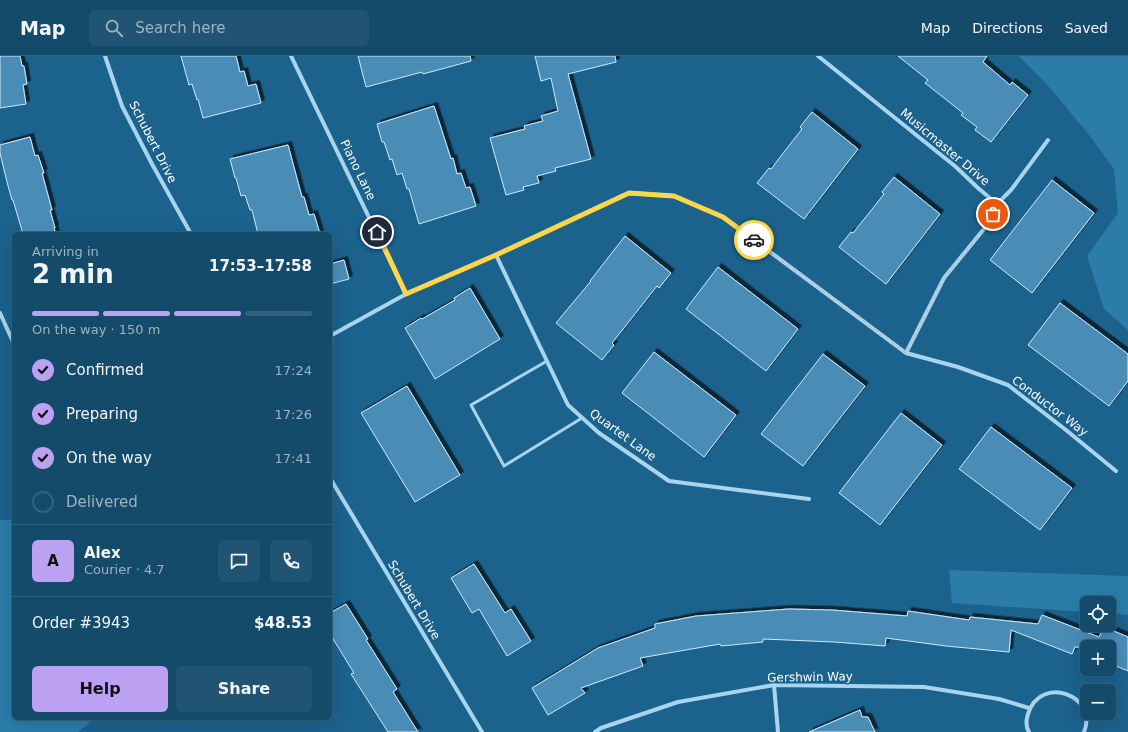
<!DOCTYPE html>
<meta charset="utf-8">
<style>
:root{--surface:#144a6a;--page:#215472;--text:#f1f3f6;--muted:#9db3c1;--line:#33627e;--accent:#bca0f2}
body{margin:0;font-family:"DejaVu Sans",sans-serif;background:var(--page);color:var(--text);height:100vh;display:flex;flex-direction:column;font-size:15px;white-space:nowrap}
*{box-sizing:border-box;margin:0}
p{font-size:13px;color:var(--muted)}
.icon{flex:none;width:22px;height:22px;fill:none;stroke:currentColor;stroke-width:2;stroke-linecap:round;stroke-linejoin:round}
.map{position:relative;flex:1;overflow:hidden}
.details{position:absolute;left:12px;top:176px;width:320px;height:488px;display:flex;flex-direction:column;background:var(--surface);border-radius:6px;box-shadow:0 4px 16px #0002,0 0 0 1px var(--line)}
.details>*{flex:none}
.tools{position:absolute;left:1080px;top:540px;display:grid;gap:8px}
.tools a{display:grid;place-items:center;width:36px;height:36px;border-radius:6px;background:var(--surface);box-shadow:0 4px 16px #0002,0 0 0 1px var(--line);font-size:20px}
.pin{position:absolute;display:grid;place-items:center;width:34px;height:34px;color:#fff;margin:-17px;border:2px solid #fff;border-radius:50%;box-shadow:0 1px 4px #0007}
.courier{position:absolute;display:grid;place-items:center;width:40px;height:40px;margin:-20px;border:3px solid #ffd54a;border-radius:50%;background:#fff;color:#222;box-shadow:0 1px 5px #0007}
.summary em{font-style:normal;font-weight:800}
.summary div{display:flex;flex-direction:column-reverse}
.summary{display:flex;align-items:center;justify-content:space-between;height:68px;padding:0 20px}
h1{font-size:26px;font-weight:800;line-height:30px}
.bar{display:grid;grid-template-columns:repeat(4,1fr);gap:6px 4px;align-content:center;height:48px;padding:0 20px}
.bar i{height:5px;border-radius:3px;background:var(--line)}
.bar .on{background:var(--accent)}
.bar p{grid-column:span 4}
.line{display:flex;align-items:center;gap:10px;padding:0 20px;border-top:1px solid var(--line)}
.line div{flex:1}
.round{display:grid;place-items:center;flex:none;width:42px;height:42px;border-radius:6px;background:var(--page)}
ol{padding:0 20px;list-style:none}
li{display:flex;align-items:center;gap:12px;height:44px}
li p{margin-inline-start:auto}
li .icon{padding:4px;border-radius:50%;background:var(--accent);color:#111;stroke-width:4}
li:last-child{color:var(--muted)}
li i{width:22px;height:22px;border:2px solid var(--line);border-radius:50%}
.cta{display:flex;gap:8px;margin-top:auto;padding:8px 20px}
.cta a{flex:1;height:46px;border-radius:6px;background:var(--accent);color:#111;font-size:16px;font-weight:800;line-height:46px;text-align:center}
.cta a+a{background:var(--page);color:var(--text)}
header{display:flex;align-items:center;gap:24px;box-sizing:border-box;height:56px;padding:0 20px;background:var(--surface);border-bottom:1px solid var(--line)}
header strong{font-size:19px}
nav{display:flex;gap:22px;margin-inline-start:auto;font-size:14px}
.search{width:280px;height:36px;background:var(--page);display:flex;align-items:center;gap:10px;box-sizing:border-box;padding:0 14px;border-radius:6px;color:var(--muted);font-size:15px}
.map>svg:first-child{display:block}
.green{fill:#2b7ca9}
.building{fill:#488db7;stroke:#cdeafa;filter:url(#shadow)}
.lines{fill:none;stroke-linecap:round;stroke-linejoin:round}
.lane{stroke:#a8d4ed;stroke-width:3}
.street{stroke:#a8d4ed;stroke-width:4}
.done{stroke:#afc8d7;stroke-width:4;stroke-dasharray:0 7.2}
.route{stroke:#ffd54a;stroke-width:5}
.labels{text-anchor:middle;stroke-width:3;stroke-linejoin:round;paint-order:stroke}
.street-label{font-size:12px;fill:#fff;stroke:#1b628d}
</style>
<header>
<strong>Map</strong>
<div class="search"><svg class="icon" aria-label="search" viewBox="0 0 24 24"><circle cx="10" cy="10" r="6"/><path d="M15 15l6 6"/></svg>Search here</div>
<nav><a>Map</a><a>Directions</a><a>Saved</a></nav>
</header>
<div class="map">
<svg width="1128" height="676" viewBox="0 0 1128 676">
<defs>
<filter id="shadow"><feDropShadow dx="3.5" dy="-3.5" stdDeviation="0" flood-color="#0009"/></filter>
</defs>
<rect width="100%" height="100%" fill="#1b628d"/>
<path class="green" d="M1019,0H1128V274L1104,253L1087,200L1118,157L1114,113L1083,71C1075,64 1069,54 1062,46C1049,30 1034,15 1019,0Z
M0,464H14V662H95L78,676H0Z
M949,514L1128,520V559L1109,557V547H1087V556L952,547Z"/>
<path class="building" d="M0,0H20L22,10H24L27,28L23,29L26,48L0,52Z
M181,0H236L240,16L244,15L248,30L256,28L261,47L203,62L198,43L197,44L192,28L189,29Z
M358,0H470L471,5L423,18L422,16L366,31Z
M535,0H615L616,6L568,18L591,103L555,112L556,115L537,120L539,127L523,131L524,134L506,139L490,82L525,73L524,70L543,65L541,60L558,55L551,22L541,25Z
M898,0H987L983,6L1010,29L1012,26L1028,39L991,86L975,74L977,71L961,59L963,57L925,27L928,24Z
M434,50L451,103L453,102L457,118L461,117L466,132L470,131L476,150L419,168L409,133H407L402,117L397,119L392,103L390,104L384,86H382L377,68Z
M812,56L858,93L804,163L757,127L769,112L771,113L791,87L802,73L800,71Z
M30,81L35,100L38,99L44,117H42L52,154H50L55,172H54L56,178H23L13,144H12L7,126L0,97V89Z
M288,89L302,141H304L309,159L314,158L320,178H258L252,154H250L245,139L241,140L236,122H235L230,103Z
M894,121L940,158L886,228L839,191L851,176L853,177L873,152L884,138L882,136Z
M1052,124L1094,157L1032,237L990,204Z
M625,180L671,217L659,232L657,230L612,287L614,289L602,304L556,267L591,225H590Z
M344,204L349,223L330,228V208Z
M718,211L798,273L766,315L686,253Z
M470,232L500,283L435,323L405,272L421,262L422,263L455,244L454,242Z
M1060,247L1128,298V325L1109,350L1028,289Z
M654,296L736,359L704,401L622,337Z
M823,298L865,330L803,410L761,378Z
M407,330L460,419L415,446L361,357Z
M901,357L942,389L880,469L839,437Z
M991,371L1072,432L1040,474L959,413Z
M474,508L505,557L511,553L531,585L507,600L479,553L472,557L451,522Z
M346,548L368,583L366,584L397,633L393,636L418,676H388L351,618L354,617L330,578V557Z
M789,553L832,554L907,560L908,555L969,564L970,561L1038,568L1042,559L1099,581L1104,571L1128,581V615L1109,607V591H1075L1072,598L1011,574L1009,596L946,590L886,582L885,590L834,586L763,583V586L721,590L720,588L640,602L643,610L581,632L585,637L548,659L532,632L598,592L655,572V568L696,560Z
M860,654L862,661H868L875,676H809Z"/>
<g class="lines">
<path class="lane" d="M547,305L471,349L504,410L582,362"/>
<path class="street" d="M105,0L122,50L152,108L191,178
M291,0L406,238
M818,0L956,111L978,132L997,148L988,168L944,222L906,297
M997,148L1011,134L1048,84
M496,199L568,349L599,377L669,425L809,443
M0,257L14,288
M330,280L406,238L496,199L629,137L674,140L723,161L906,297L958,311L1008,329L1066,374L1116,415
M330,422L482,676
M774,629L778,676
M595,676L601,672L678,646L774,629L924,631L999,643L1029,652
M1029,676C1026,671 1026,664 1028,658C1040,618 1099,639 1084,676"/>
</g>
<g class="lines">
<path class="done" d="M754,184L906,297L944,222L988,168L993,158"/>
<path class="route" d="M377,176L406,238L496,199L629,137L674,140L723,161L754,184"/>
</g>
<g class="labels">
<g class="street-label">
<text transform="translate(153 86) rotate(63)" y="4">Schubert Drive</text>
<text transform="translate(945 91) rotate(40)" y="4">Musicmaster Drive</text>
<text transform="translate(358 114) rotate(64)" y="4">Piano Lane</text>
<text transform="translate(1050 350) rotate(37)" y="4">Conductor Way</text>
<text transform="translate(623 379) rotate(36)" y="4">Quartet Lane</text>
<text transform="translate(414 544) rotate(59)" y="4">Schubert Drive</text>
<text transform="translate(810 621) rotate(-1)" y="4">Gershwin Way</text>
</g>
</g>
</svg>
<div class="tools">
<a><svg class="icon" aria-label="locate" viewBox="0 0 24 24"><circle cx="12" cy="12" r="6"/><path d="M12 2v4M12 18v4M2 12h4M18 12h4"/></svg></a>
<a>+</a>
<a>−</a>
</div>
<div class="pin" style="left:993px;top:158px;background:#ea580c"><svg class="icon" aria-label="bag" viewBox="0 0 24 24"><path d="M5 8h14l-1 12H6zM9 8a3 3 0 0 1 6 0"/></svg></div>
<div class="pin" style="left:377px;top:176px;background:#1f2937"><svg class="icon" aria-label="home" viewBox="0 0 24 24"><path d="M3 11l9-7 9 7M6 9v11h12V9"/></svg></div>
<div class="courier" style="left:754px;top:184px"><svg class="icon" aria-label="car" viewBox="0 0 24 24"><path d="M5 17H2v-5l4-1 3-4h7l3 4 3 1v5h-3M9 17h6M6 11h13"/><circle cx="7" cy="17" r="2"/><circle cx="17" cy="17" r="2"/></svg></div>
<section class="details">
<div class="summary"><div><h1>2 min</h1><p>Arriving in</p></div><em>17:53–17:58</em></div>
<div class="bar"><i class="on"></i><i class="on"></i><i class="on"></i><i></i><p>On the way · 150 m</p></div>
<ol>
<li><svg class="icon" aria-label="check" viewBox="0 0 24 24"><path d="M5 12l5 5 9-10"/></svg>Confirmed<p>17:24</p></li>
<li><svg class="icon" aria-label="check" viewBox="0 0 24 24"><path d="M5 12l5 5 9-10"/></svg>Preparing<p>17:26</p></li>
<li><svg class="icon" aria-label="check" viewBox="0 0 24 24"><path d="M5 12l5 5 9-10"/></svg>On the way<p>17:41</p></li>
<li><i></i>Delivered</li>
</ol>
<div class="line" style="height:72px"><b class="round" style="background:var(--accent);color:#111">A</b><div><b>Alex</b><p>Courier · 4.7</p></div><a class="round"><svg class="icon" aria-label="chat" viewBox="0 0 24 24"><path d="M4 5h16v11H9l-5 4z"/></svg></a><a class="round"><svg class="icon" aria-label="phone" viewBox="0 0 24 24"><path d="M5 4h4l2 5-3 2q2 4 5 5l2-3 5 2v4C11 20 4 13 5 4z"/></svg></a></div>
<div class="line" style="height:52px"><div>Order #3943</div><b>$48.53</b></div>
<div class="cta"><a>Help</a><a>Share</a></div>
</section>
</div>
